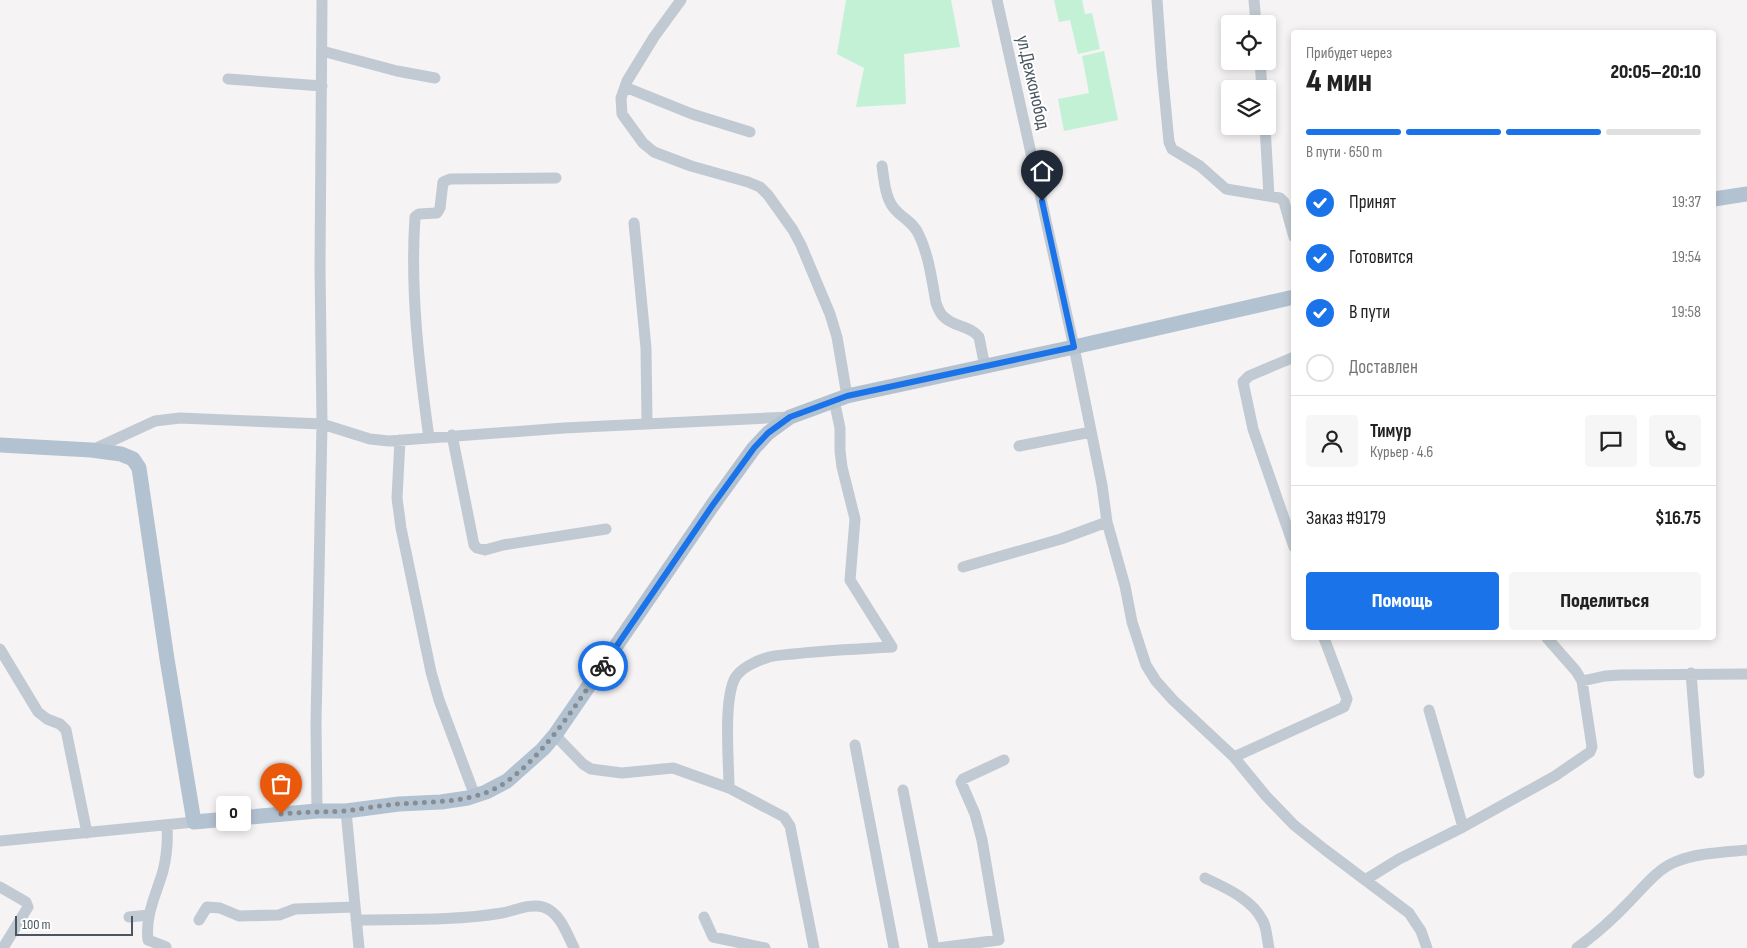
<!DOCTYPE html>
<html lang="ru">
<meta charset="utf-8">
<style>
:root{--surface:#fff;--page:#f6f6f6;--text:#222;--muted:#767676;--line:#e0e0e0;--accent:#1a73e8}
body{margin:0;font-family:"Sofia Sans Condensed",sans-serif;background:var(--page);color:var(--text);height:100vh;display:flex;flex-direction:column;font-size:19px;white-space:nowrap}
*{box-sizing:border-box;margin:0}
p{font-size:16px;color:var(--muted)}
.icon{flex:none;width:28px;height:28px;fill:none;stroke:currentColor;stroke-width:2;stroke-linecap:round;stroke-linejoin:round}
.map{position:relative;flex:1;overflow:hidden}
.sheet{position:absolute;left:1291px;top:30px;width:425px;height:610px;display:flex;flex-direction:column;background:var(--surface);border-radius:5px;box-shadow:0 2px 8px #0003}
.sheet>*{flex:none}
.buttons{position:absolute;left:1221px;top:15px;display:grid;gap:10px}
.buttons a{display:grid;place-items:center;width:55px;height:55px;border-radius:5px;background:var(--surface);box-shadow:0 2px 8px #0003;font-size:25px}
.scale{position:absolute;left:15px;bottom:12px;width:118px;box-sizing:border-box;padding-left:5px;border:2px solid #4a5661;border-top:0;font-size:14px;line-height:18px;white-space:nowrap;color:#4a5661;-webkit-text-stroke:4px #fff;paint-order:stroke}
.pin{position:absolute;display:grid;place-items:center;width:42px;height:42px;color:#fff;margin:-51px -21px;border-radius:50% 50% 50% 0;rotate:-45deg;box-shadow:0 0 5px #0007}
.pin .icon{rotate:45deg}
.courier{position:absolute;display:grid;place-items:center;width:50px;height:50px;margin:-25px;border:4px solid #1a73e8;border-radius:50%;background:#fff;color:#222;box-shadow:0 1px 6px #0007}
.bubble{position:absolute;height:35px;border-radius:5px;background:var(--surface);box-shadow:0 2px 8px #0003;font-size:16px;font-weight:800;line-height:35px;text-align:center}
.headline em{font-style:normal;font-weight:800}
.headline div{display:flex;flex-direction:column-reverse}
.headline{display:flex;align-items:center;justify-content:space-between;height:85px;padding:0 15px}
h1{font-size:32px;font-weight:800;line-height:38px}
.bar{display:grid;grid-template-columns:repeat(4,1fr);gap:8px 5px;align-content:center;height:60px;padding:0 15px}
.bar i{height:6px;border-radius:4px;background:var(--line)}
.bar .on{background:var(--accent)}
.bar p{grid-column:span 4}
.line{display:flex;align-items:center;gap:12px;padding:0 15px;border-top:1px solid var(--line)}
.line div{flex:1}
.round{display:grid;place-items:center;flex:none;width:52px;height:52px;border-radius:5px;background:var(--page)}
ol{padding:0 15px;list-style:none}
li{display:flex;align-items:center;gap:15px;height:55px}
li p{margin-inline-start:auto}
li .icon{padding:5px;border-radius:50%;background:var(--accent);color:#fff;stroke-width:4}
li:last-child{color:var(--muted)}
li i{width:28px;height:28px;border:2px solid var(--line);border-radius:50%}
.cta{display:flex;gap:10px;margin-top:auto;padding:10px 15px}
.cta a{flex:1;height:58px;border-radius:5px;background:var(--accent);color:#fff;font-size:20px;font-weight:800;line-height:58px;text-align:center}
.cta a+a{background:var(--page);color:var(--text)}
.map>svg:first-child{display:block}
.green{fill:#c3f1d5}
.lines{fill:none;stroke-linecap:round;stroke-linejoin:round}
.minor{stroke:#c1cad2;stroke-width:11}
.major{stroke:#b3c2d1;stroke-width:15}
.done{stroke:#868d94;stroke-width:5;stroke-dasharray:0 9}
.route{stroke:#1a73e8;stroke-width:6}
.labels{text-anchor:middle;stroke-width:4;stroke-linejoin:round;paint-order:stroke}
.street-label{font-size:19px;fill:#4a5661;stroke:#fff}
</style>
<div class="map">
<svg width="1747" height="948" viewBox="0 0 1747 948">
<rect width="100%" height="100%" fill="#f5f3f3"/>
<path class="green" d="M846,0H951L960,47L904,54L906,104L856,107L864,68L837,54Z
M1054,0H1082L1085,14L1092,13L1100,49L1078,54L1070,20L1059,22Z
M1104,51L1118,120L1064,131L1058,99L1089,93L1082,56Z"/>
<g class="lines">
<path class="minor" d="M681,0L654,37L627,81L621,98L622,114L643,143L654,152L691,166L748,182L760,187L768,195L793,230L801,245L830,314L837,337L847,396
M997,0L1074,347L1102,485L1107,522L1125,586L1132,622L1146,665L1156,681L1173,700L1234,757L1266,796L1294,825L1324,849L1409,913L1421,931L1427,948
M1157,0L1162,69L1169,142L1172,149L1200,166L1226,189L1280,198L1284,202L1294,237
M1254,0L1256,24
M322,51L397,71L435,78
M1260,61L1262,89
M228,79L322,86
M625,87L692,114L750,132
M1265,126L1269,196
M882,166C884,179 885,196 893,207C901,218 913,221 919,235C929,256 932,281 936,303C938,308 940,314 944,317C954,327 971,326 979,337L985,367
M634,223L646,348L647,423
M1294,357L1249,376L1243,382L1253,429L1294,547
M452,435L474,545L477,548L485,550L503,545L606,529
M429,438C419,365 410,290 415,217L419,214L437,213L440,208L443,182L450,179L556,178
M400,440L397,498L401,528L431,672L439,700L475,796
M1019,446L1091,432
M92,450L155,421L180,418L322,424L320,268L322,0
M963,567L1061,539L1107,522
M1547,638L1576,671L1582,681L1605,676L1621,675L1747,674
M0,649L38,712L47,719L60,724L66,730L87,833
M1691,673L1699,773
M1429,710L1463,827
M555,735L583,764L591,769L622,773L673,768L729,788L784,817L790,826L814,948
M855,745L894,948
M1234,757L1344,707L1347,699L1324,638
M729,788C729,762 723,701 735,678C741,668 756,661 766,658C774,655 784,655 793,654C825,650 859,649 892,647L850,580L855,519L842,467L840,451V428L834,400
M903,790L934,948
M317,811L316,723L322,424L370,439L389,441L564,428L790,417
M346,811L359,948
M0,841L194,822
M1205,878C1226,888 1252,899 1263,921C1267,929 1267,940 1269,948
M1365,880L1399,859L1463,827L1555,776L1590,752L1592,747L1582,681
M0,887L26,902L28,907L3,948
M129,917L149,915
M704,917L713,937L765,948
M199,920L207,907L220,908L239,916L279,915L295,909L355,907
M356,920C404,919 454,921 502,913C514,911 530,903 543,907C560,912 567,934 574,948
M166,947L148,940C145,915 156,895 163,871C167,855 168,841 167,825
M938,948L999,940L982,840L975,814L961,782L963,779L1004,760
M1577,948C1596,934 1613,919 1629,902C1643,888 1656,870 1675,862C1695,853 1725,852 1747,850"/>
<path class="major" d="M1714,199L1747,194
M0,445L91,450L121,454L133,459L139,468L167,659L194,822L317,811H346L399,804L441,802L468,798L486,792L507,781L543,749L555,735L712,506L754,448L768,433L790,417L847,396L1074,347L1294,297"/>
</g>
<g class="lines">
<path class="done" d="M281,814C303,812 324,812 346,811C363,809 381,805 399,804C436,801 477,804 509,780C549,749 574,707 603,666"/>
<path class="route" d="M603,666L712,506L754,448L768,433L790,417L847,396L1074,347L1042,201"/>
</g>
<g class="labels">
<g class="street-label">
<text transform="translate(1034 82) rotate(77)" y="7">ул.Дехконобод</text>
</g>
</g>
</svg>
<div class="buttons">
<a><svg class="icon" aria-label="locate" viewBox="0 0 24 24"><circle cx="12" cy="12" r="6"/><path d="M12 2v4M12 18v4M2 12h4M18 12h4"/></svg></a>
<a><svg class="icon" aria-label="layers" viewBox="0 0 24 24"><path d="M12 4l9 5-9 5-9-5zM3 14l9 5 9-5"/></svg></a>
</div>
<div class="scale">100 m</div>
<div class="pin" style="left:281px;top:814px;background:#ea580c"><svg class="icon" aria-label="bag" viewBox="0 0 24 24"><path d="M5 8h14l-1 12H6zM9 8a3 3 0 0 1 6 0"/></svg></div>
<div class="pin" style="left:1042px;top:201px;background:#1f2937"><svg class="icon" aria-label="home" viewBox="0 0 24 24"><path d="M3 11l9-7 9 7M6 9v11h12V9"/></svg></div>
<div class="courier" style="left:603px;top:666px"><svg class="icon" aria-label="bike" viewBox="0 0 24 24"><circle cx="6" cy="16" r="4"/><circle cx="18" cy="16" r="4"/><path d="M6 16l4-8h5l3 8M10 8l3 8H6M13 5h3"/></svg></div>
<div class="bubble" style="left:216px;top:796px;width:35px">O</div>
<section class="sheet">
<div class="headline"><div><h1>4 мин</h1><p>Прибудет через</p></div><em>20:05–20:10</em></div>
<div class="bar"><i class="on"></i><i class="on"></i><i class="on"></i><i></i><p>В пути · 650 m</p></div>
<ol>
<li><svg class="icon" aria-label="check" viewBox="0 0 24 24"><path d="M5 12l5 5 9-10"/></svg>Принят<p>19:37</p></li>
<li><svg class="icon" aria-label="check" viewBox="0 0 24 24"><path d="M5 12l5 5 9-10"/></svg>Готовится<p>19:54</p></li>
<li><svg class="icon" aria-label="check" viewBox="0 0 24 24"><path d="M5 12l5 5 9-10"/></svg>В пути<p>19:58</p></li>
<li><i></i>Доставлен</li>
</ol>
<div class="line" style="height:90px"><a class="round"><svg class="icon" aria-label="person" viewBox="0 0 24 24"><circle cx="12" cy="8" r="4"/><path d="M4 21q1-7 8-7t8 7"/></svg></a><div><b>Тимур</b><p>Курьер · 4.6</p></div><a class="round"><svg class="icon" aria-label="chat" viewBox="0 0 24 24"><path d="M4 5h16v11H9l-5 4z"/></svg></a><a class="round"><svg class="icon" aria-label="phone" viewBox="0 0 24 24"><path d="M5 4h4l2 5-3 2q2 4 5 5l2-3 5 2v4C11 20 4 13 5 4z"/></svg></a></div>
<div class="line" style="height:65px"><div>Заказ #9179</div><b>$16.75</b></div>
<div class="cta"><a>Помощь</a><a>Поделиться</a></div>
</section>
</div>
